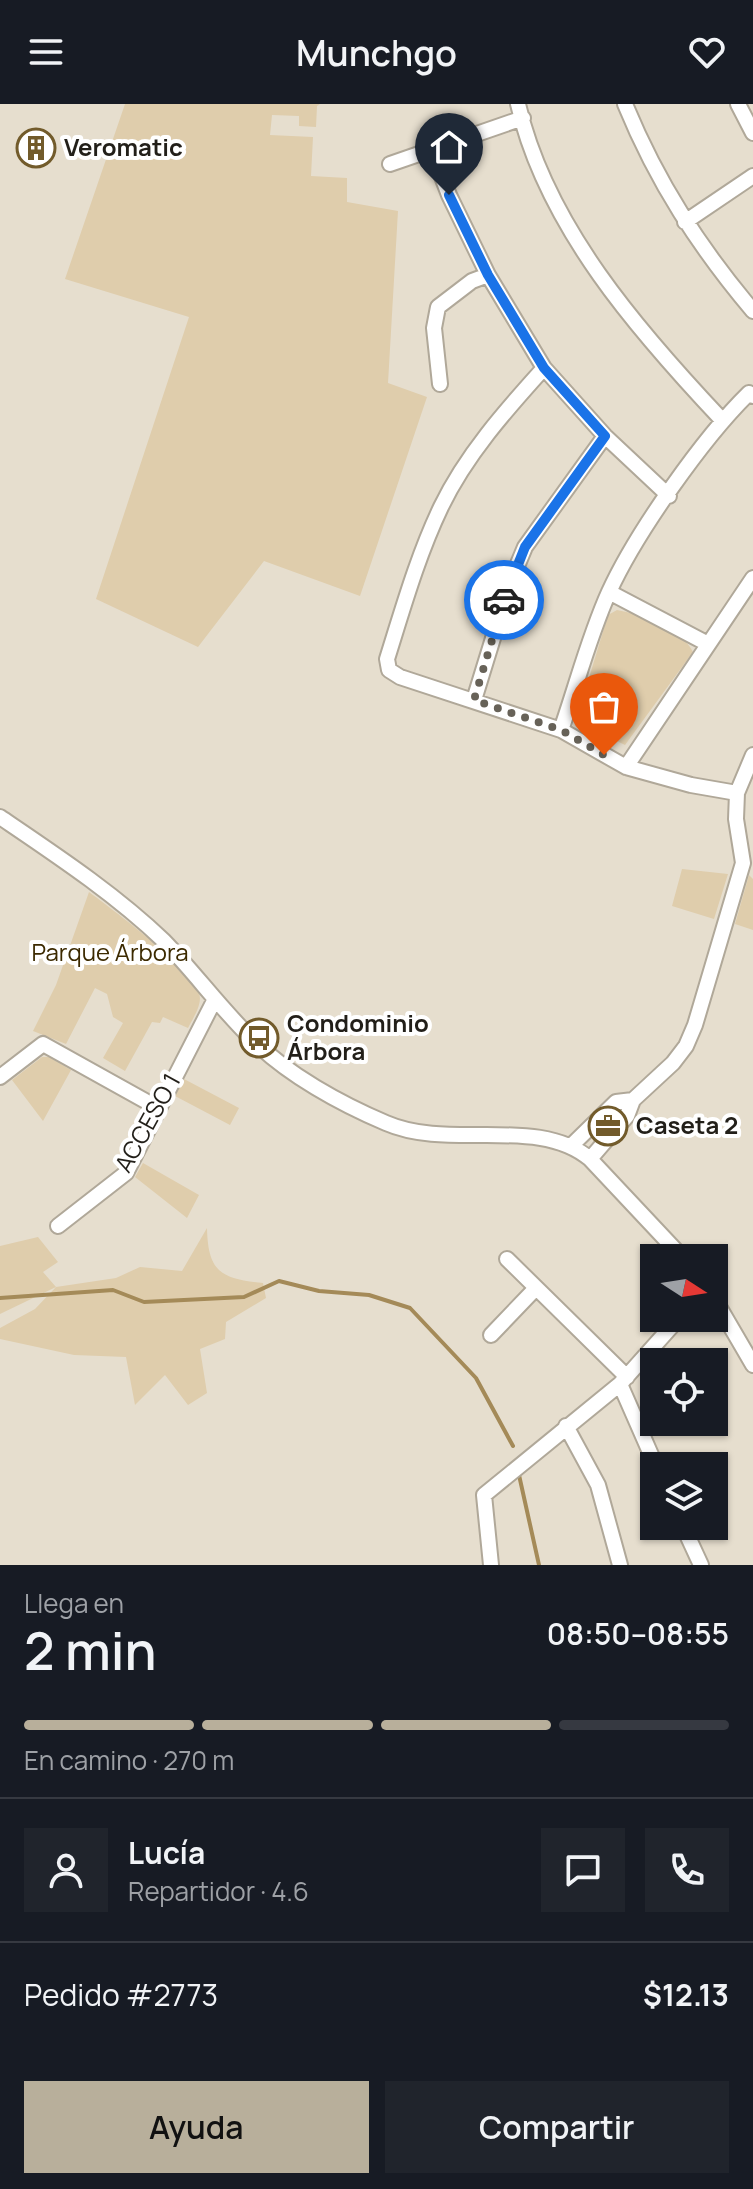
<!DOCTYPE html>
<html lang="es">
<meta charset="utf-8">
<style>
:root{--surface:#171b24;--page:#20242c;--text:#f1f3f6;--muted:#9ea1a6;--line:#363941;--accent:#b8af9b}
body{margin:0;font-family:Manrope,sans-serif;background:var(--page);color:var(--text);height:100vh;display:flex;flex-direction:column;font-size:30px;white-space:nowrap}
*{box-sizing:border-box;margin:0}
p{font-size:26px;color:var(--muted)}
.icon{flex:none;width:44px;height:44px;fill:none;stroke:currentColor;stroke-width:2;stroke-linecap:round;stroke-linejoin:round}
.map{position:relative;height:1461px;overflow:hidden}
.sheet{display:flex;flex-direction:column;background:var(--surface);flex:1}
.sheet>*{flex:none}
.needle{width:52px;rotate:102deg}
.fabs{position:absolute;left:640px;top:1140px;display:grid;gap:16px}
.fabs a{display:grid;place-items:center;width:88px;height:88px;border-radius:0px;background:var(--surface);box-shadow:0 2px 6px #0004;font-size:40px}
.pin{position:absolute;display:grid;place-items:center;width:68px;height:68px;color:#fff;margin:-82px -34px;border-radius:50% 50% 50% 0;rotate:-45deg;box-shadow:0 0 8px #0007}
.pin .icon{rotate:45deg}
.courier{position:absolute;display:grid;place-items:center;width:80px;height:80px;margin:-40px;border:6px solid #1a73e8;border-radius:50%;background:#fff;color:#222;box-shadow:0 2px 10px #0007}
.head em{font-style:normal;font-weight:600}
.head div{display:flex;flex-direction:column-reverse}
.head{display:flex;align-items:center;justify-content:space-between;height:136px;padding:0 24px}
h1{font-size:52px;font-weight:600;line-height:60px}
.bar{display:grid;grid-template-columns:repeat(4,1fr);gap:12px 8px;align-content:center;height:96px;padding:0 24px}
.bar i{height:10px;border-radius:6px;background:var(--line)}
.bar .active{background:var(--accent)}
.bar p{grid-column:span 4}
.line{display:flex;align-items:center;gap:20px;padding:0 24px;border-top:2px solid var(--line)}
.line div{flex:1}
.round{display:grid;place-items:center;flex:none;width:84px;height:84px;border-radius:0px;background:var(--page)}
.cta{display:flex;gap:16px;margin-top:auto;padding:16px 24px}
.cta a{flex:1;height:92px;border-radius:0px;background:var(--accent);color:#111;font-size:32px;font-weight:600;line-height:92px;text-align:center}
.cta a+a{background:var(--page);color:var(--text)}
header{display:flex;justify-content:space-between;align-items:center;height:104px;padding:0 24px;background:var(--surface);font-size:36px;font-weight:600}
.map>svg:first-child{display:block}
.green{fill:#dfcdac}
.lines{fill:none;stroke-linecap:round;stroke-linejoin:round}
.stream{stroke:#a48a58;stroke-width:4}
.minor-casing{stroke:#b0a899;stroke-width:18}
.minor{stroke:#fff;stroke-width:14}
.done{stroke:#676258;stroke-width:8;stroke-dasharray:0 14.4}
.route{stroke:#1a73e8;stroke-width:10}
.labels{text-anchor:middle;stroke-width:8;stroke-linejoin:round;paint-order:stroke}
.poi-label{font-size:24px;font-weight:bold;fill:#221f19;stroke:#fff;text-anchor:start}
.park-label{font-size:24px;fill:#3c2a00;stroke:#fff}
.street-label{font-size:24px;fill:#221f19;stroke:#fff}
</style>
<header><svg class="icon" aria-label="menu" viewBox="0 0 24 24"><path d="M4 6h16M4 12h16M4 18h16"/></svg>Munchgo<svg class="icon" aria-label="heart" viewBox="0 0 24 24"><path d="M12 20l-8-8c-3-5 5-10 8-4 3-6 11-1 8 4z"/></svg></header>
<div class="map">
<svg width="753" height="1461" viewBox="0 0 753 1461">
<rect width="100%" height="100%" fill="#e6dece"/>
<path class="green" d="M125,0H320L317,2L316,23L299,22V12L272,11L270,31L313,33L311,72L347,74V98L398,107L388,279L427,293L360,492L264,457L198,543L96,495L189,213L65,175Z
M617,506C640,510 683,526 693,548L625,641L576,617L608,511Z
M682,765L728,770L714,815L672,802Z
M749,771L753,775V826L735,820Z
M89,788C112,805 191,864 199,889C203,900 193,914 188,924L163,913L160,919L152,918L125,967L103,954L123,919L113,913L107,890L95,884L66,940L33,927L56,881Z
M42,953H49L71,966L43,1017L12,976Z
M184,975L239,1004L230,1021L175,992Z
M143,1059L199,1091L187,1114L135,1073Z
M207,1124C208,1167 220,1175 263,1179L266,1194L226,1218L225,1235L200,1245L207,1289L188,1301L165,1271L135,1301L126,1253L74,1251L0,1235V1224L35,1205L56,1183L0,1210V1142L38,1133L58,1158L43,1168L56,1183L116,1174L140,1163L182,1167Z"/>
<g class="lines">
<path class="stream" d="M0,1194L113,1186L144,1198L244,1193L279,1177L319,1187L369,1191L410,1204L476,1274L513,1342
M519,1371L539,1461"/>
<g class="minor-casing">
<path id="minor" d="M518,0C546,122 639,228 722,316
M625,0C657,78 699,143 753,207
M738,0L753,29
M431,44L449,91L488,171L544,264L605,332L669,392
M390,60L523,14
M685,118L753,72
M544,264C506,306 466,351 441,403C418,451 403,504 387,555L389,566L400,573L561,626L626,663L691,681L737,689
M440,280L434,224L438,203L472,177L488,171
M609,488L708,540
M474,596L510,479L525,443L605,332
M561,626C577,580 589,532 609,488C636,429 703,334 749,289L753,292
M626,663L753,474
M0,713C56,751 115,790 164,837C195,869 221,905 253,936C288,971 341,1000 386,1019C450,1047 538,1011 590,1055L683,1154
M0,973L43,940L158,1004
M572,1041L616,998L633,996
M590,1055L627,1012L633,996L673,959L686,942L695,921L743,759L736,715L737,689L753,651
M58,1122L126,1069L215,895
M507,1155L627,1273
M714,1194L753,1261
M491,1231L536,1184
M620,1280L656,1362
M566,1322L598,1381L620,1461
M683,1422L701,1461
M491,1461L484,1391L620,1280L679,1214"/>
</g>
<use href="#minor" class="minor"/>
</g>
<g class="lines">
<path class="done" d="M504,496L474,596L561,626L604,651"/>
<path class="route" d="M449,91L488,171L544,264L605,332L525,443L504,496"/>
</g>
<defs>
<g id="building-ring" transform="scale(2)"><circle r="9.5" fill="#fff" stroke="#725b2b" stroke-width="1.5"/><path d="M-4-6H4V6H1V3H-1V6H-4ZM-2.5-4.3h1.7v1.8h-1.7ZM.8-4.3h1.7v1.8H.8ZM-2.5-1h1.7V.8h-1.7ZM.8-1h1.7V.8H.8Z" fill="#725b2b"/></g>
<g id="bus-ring" transform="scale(2)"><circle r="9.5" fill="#fff" stroke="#725b2b" stroke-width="1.5"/><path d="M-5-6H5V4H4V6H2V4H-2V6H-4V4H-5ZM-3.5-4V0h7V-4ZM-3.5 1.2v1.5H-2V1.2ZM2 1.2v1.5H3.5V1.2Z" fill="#725b2b"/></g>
<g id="office-ring" transform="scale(2)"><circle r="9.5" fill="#fff" stroke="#725b2b" stroke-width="1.5"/><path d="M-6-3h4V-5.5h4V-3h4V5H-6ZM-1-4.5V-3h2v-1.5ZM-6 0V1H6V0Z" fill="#725b2b"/></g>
</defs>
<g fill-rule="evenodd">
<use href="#building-ring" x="36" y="44"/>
<use href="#bus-ring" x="259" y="934"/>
<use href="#office-ring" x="608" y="1022"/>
</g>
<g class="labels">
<g class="poi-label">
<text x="64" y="52">Veromatic</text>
<text x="287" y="928">Condominio<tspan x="287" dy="28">Árbora</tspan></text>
<text x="636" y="1030">Caseta 2</text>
</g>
<g class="park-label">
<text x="110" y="857">Parque Árbora</text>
</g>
<g class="street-label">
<text transform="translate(148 1019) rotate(-61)" y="8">ACCESO 1</text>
</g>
</g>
</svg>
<div class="fabs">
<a><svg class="needle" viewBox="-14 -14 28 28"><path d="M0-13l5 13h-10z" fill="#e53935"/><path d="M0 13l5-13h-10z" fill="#9ea1a6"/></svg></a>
<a><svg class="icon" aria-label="locate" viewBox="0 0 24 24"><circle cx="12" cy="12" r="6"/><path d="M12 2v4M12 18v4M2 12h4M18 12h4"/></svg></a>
<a><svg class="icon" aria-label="layers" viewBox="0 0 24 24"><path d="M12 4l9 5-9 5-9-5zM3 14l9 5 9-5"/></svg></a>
</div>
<div class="pin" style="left:604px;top:651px;background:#ea580c"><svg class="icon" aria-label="bag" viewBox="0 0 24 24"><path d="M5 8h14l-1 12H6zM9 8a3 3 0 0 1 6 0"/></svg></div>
<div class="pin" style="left:449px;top:91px;background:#1f2937"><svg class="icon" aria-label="home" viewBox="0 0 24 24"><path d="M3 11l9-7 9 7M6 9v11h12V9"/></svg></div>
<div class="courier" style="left:504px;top:496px"><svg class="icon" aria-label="car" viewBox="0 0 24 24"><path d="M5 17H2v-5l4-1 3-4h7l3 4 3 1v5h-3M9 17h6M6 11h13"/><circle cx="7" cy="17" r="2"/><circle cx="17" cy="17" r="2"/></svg></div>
</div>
<section class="sheet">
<div class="head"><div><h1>2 min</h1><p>Llega en</p></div><em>08:50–08:55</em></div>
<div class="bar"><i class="active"></i><i class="active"></i><i class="active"></i><i></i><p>En camino · 270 m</p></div>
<div class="line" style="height:144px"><a class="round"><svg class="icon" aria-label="person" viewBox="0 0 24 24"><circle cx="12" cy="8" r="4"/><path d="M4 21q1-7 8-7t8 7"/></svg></a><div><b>Lucía</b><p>Repartidor · 4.6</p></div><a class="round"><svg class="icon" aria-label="chat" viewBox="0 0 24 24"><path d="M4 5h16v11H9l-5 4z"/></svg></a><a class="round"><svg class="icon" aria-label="phone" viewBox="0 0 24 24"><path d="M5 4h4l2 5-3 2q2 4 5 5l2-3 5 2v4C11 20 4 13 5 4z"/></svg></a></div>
<div class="line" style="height:104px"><div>Pedido #2773</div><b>$12.13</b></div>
<div class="cta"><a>Ayuda</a><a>Compartir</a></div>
</section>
